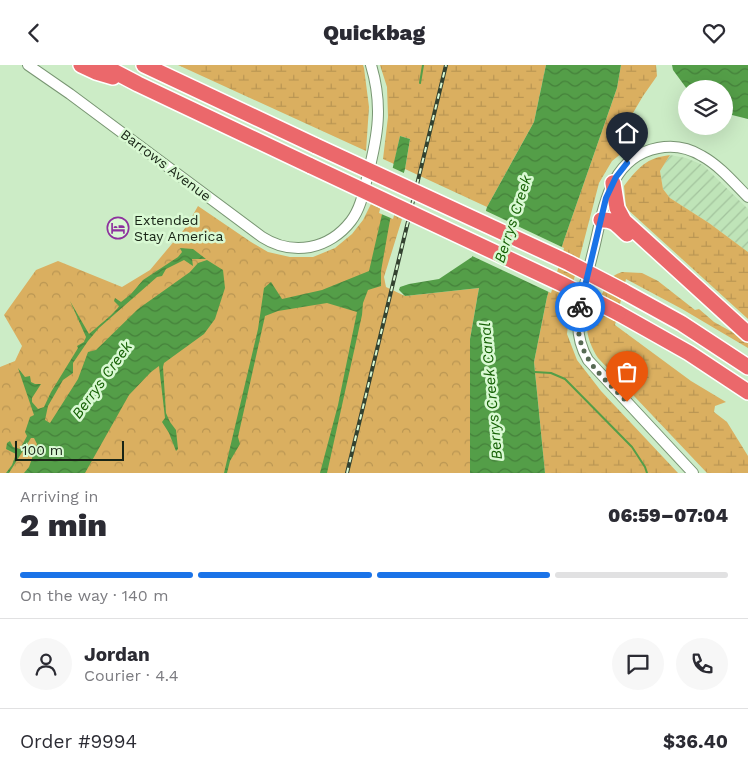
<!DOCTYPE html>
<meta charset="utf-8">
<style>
:root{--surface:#fff;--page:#f7f7f7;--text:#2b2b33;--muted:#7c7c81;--line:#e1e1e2;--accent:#1a73e8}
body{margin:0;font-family:"Work Sans",sans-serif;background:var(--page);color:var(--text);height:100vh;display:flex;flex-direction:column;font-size:19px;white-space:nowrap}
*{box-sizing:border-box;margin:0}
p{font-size:16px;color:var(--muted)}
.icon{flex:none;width:28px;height:28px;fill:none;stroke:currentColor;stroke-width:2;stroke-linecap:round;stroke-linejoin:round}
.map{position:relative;height:408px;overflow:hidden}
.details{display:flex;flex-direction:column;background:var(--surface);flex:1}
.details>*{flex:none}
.tools{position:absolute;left:678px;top:15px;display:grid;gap:10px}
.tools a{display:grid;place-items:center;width:55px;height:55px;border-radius:50%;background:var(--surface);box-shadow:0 5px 20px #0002;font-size:25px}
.scale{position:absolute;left:15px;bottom:12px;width:109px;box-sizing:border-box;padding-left:5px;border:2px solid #182416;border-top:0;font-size:14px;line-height:18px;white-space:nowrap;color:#182416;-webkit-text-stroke:4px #d9f9d3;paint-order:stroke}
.pin{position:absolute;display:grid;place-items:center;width:42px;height:42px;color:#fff;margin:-51px -21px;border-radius:50% 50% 50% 0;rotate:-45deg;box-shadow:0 0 5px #0007}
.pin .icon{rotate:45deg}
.courier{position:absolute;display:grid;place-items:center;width:50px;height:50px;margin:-25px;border:4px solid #1a73e8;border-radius:50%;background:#fff;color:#222;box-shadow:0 1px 6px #0007}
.summary em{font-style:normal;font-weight:800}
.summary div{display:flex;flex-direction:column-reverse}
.summary{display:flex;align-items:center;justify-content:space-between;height:85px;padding:0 20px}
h1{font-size:32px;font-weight:800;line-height:38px}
.bar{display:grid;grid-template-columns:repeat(4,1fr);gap:8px 5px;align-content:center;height:60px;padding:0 20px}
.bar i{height:6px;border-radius:4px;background:var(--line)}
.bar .active{background:var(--accent)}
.bar p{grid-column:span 4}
.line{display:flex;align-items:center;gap:12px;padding:0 20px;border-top:1px solid var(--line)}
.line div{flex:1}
.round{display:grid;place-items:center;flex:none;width:52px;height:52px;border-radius:26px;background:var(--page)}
header{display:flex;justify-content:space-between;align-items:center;height:65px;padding:0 20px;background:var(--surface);font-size:22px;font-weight:800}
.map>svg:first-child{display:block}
.industrial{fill:url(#industrial-furrows)}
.wetland{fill:url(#wetland-marsh)}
.park{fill:url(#park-crowns)}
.water{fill:url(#water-waves)}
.pier{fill:#ccecc6}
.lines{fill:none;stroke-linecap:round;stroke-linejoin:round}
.stream{stroke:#549e48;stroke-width:2}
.tertiary-casing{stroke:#789572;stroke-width:12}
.motorway-casing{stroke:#fff;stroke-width:18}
.tertiary{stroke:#fff;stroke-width:10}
.motorway{stroke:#eb686b;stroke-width:15}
.rail-casing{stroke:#334230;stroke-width:4}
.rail{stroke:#d9f9d3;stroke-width:2;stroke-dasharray:5.5;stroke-linecap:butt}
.motorway-bridge-casing{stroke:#fff;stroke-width:18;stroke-linecap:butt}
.motorway-bridge{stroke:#eb686b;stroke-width:15}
.done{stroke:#576a54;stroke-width:5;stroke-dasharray:0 9}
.route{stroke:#1a73e8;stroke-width:6}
.labels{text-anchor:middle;stroke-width:5;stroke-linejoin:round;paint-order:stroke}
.street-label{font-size:14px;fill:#182416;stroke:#d9f9d3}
.poi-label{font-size:14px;fill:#182416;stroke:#d9f9d3;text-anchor:start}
.water-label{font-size:15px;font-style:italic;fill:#166105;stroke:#d9f9d3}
</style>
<header><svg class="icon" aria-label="back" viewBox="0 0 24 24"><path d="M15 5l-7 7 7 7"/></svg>Quickbag<svg class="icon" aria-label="heart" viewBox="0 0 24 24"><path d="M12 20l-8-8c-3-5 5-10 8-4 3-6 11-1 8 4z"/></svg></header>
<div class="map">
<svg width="748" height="408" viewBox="0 0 748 408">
<defs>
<pattern id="industrial-furrows" width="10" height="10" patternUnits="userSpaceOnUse" patternTransform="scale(1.25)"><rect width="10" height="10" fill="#bfe4b8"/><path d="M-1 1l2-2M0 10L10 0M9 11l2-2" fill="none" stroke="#a3c39d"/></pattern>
<pattern id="wetland-marsh" width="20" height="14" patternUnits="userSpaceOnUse" patternTransform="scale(1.25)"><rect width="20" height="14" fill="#daaf60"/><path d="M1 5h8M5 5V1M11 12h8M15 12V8" fill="none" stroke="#ba9653"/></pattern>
<pattern id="park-crowns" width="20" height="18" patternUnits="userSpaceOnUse" patternTransform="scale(1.25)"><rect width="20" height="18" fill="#daaf60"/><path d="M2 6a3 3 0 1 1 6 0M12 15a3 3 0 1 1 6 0" fill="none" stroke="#ba9653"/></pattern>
<pattern id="water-waves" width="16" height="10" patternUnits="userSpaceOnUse" patternTransform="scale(1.25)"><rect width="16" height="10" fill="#549e48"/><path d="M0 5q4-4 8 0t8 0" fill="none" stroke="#45813b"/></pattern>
</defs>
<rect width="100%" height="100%" fill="#ccecc6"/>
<path class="industrial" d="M670,90L686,93L703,100L748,144V187L709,158L670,133L663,124L660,106Z"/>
<path class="wetland" d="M178,0H363L364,3L369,42L366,86Z
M380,0H546L534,57L487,142L405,104L410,74L400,71L394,99L383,94L388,52L387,22Z
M621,0H656L657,11L643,31L620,70L632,80L612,96L599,118L567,241L570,243L567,269L577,295L601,326L678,408H545L534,297L547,232L563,178L617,23Z
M670,90L660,106L663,124L670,133L709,158L748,187V254L626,143L624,121C639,102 646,93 670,90Z
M622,207L642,208L658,216L695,245L699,244L714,257L743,273L748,277V283L682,244L626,214L615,260L691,316L726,337L715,341L714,347L727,357L748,391V408H707L598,293C591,282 584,266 588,252C591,244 597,236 602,229C609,216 608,212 622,207Z"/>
<path class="park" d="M371,139L402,154L384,212L386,222L405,231L479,223L470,274V408H0V302L15,296L22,281L4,250L36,205L58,196L122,222L150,205L186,162L198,141L251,177L268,187L290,192H313L335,183L352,169L363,155Z"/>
<path class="water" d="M546,0H621L617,23L563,178L547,232L534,297L545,408H470V274L479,223L405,231L399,225L400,222L409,219L439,214L472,192L487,142L534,57Z
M672,0H748V54L724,48V24H687L673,5Z
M400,71L410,74L405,104L390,155L381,206V221L368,225L363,238L362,250L327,408H320L338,340L357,247L327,238L278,246L265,251L238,372L240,379L230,396L227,408H224L258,264L264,223L271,217L282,234L322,225L369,206Z
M180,183L193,184L206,194H192L193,201L184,195L166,204L162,211L157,212L99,263L88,276L73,298V308L63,315L48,341L45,355L50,358L78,314L88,287L96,285L138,244L190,207L198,198L207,195L223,205L225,223L215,254L204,269L164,298L163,302L166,348L170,357L176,365L178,384L176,386L169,368L162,357L165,353L159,301L151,307L129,330L85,408H24L29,402L37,379L34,373H31L9,408H6L12,400L16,389L6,384L7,378L10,376L13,382L20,384L27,371L25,367L30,352L34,350L18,303L25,312L30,311L31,317L35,319H41L32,333V337L38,344L44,342L51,327L78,283L77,281L84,277L86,272L70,236L89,269C96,263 116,247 119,241L114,236L115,233L121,237L131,229L143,215L178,192L182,187Z"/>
<path class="pier" d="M391,102L406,109L393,154L379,148Z
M484,145L564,183L551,228L470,190Z"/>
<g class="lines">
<path class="stream" d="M420,18L423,0
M535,307L551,308L565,314L632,382L645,402L647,408"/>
<g class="tertiary-casing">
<path id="tertiary" d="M28,0L70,29L262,172C276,181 293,185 310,182C326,179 341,169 351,156C361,143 364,125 368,109C378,70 383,40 371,0
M693,408L588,295C578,278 576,261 580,242C584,221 590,200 595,179C604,140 611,92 658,83C673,80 689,83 702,91C720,101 734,118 748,132"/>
</g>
<g class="motorway-casing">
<path id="motorway" d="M81,0L96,7L113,12
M102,0L138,19L311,101
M144,0L316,81
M613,118L617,143L624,156L748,269
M601,155C614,154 618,161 627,169
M623,226L681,258L748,302
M618,248L689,288L748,327"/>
</g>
<use href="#tertiary" class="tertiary"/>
<use href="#motorway" class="motorway"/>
<g class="rail-casing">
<path id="rail" d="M347,408L446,0"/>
</g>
<use href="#rail" class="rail"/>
<g class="motorway-bridge-casing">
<path id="motorway-bridge" d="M316,81L569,198L623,226
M311,101L562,219L618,248"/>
</g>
<use href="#motorway-bridge" class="motorway-bridge"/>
</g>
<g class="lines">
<path class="done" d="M580,242C571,288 598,307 627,337"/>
<path class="route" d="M580,242L606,133L616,112L627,98"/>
</g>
<defs>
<g id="hotel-ring" transform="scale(1.125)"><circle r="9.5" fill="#d9f9d3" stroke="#8d329e" stroke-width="1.5"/><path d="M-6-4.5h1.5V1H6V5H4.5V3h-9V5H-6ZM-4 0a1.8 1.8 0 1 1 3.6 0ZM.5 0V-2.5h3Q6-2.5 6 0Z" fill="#8d329e"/></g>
</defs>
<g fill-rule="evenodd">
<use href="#hotel-ring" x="118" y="163"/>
</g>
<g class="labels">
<g class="street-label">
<text transform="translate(166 100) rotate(37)" y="5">Barrows Avenue</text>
</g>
<g class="poi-label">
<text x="134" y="160">Extended<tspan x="134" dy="16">Stay America</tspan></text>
</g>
<g class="water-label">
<text transform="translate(513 154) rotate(-72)" y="5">Berrys Creek</text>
<text transform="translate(102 315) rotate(-54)" y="5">Berrys Creek</text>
<text transform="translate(491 326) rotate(-95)" y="5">Berrys Creek Canal</text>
</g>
</g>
</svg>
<div class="tools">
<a><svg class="icon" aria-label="layers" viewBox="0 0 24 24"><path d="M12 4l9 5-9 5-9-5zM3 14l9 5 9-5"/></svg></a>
</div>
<div class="scale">100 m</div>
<div class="pin" style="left:627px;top:337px;background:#ea580c"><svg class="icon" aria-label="bag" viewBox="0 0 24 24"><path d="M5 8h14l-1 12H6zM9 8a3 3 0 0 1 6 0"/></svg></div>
<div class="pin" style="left:627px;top:98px;background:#1f2937"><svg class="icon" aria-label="home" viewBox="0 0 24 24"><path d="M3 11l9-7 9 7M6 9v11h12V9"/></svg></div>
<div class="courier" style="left:580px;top:242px"><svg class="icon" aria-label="bike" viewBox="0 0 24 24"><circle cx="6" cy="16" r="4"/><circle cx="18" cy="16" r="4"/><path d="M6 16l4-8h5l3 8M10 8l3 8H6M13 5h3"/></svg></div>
</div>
<section class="details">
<div class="summary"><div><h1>2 min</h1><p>Arriving in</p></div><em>06:59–07:04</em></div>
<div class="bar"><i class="active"></i><i class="active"></i><i class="active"></i><i></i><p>On the way · 140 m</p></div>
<div class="line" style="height:90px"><a class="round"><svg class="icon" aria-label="person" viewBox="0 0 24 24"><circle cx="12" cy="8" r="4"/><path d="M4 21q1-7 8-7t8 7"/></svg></a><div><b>Jordan</b><p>Courier · 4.4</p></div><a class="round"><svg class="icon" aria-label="chat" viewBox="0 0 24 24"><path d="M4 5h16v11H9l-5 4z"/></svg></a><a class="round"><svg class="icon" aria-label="phone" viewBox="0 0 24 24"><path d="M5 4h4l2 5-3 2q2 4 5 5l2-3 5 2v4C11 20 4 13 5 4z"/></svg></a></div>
<div class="line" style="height:65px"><div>Order #9994</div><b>$36.40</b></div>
</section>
